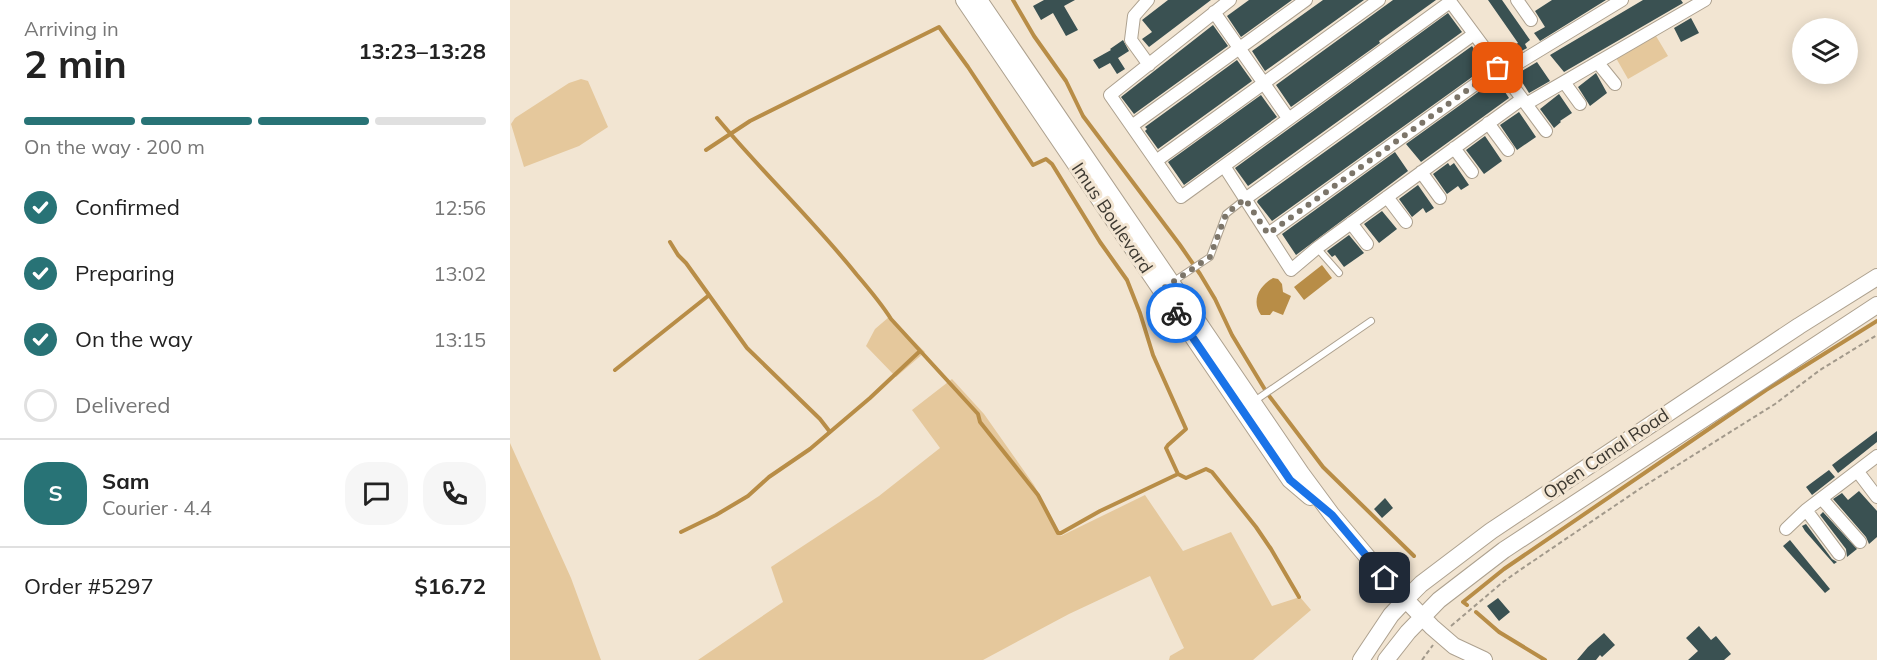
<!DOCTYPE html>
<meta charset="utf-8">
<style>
:root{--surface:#fff;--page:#f6f6f6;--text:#222;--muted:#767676;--line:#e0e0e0;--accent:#287376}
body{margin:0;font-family:Mulish,sans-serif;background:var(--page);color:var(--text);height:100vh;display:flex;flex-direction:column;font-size:22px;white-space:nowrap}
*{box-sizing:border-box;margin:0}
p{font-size:20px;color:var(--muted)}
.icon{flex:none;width:33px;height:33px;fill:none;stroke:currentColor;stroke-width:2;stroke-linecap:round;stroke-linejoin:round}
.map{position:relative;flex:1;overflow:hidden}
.panel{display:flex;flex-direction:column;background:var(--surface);width:510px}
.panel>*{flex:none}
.fabs{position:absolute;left:1282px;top:18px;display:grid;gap:12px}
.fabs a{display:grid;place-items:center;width:66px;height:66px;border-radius:50%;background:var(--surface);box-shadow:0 3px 15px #0003;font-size:30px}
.pin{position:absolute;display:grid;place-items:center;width:51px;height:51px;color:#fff;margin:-26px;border-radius:12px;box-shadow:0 3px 9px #0006}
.courier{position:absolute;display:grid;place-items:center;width:60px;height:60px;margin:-30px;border:4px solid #1a73e8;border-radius:50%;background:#fff;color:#222;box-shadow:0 2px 8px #0007}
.head em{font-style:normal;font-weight:700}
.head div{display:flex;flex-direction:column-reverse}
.head{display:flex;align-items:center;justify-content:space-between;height:102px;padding:0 24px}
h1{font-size:39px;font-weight:700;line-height:45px}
.bar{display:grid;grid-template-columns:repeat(4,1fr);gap:9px 6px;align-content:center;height:72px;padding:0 24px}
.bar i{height:8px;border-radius:4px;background:var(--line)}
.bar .selected{background:var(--accent)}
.bar p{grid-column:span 4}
.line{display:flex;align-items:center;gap:15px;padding:0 24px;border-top:2px solid var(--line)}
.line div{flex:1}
.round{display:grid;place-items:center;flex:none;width:63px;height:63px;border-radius:24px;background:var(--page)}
ol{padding:0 24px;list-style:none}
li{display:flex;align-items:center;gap:18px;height:66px}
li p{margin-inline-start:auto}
li .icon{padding:6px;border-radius:50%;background:var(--accent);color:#fff;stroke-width:4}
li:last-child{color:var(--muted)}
li i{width:33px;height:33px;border:3px solid var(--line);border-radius:50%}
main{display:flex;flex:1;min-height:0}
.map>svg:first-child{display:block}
.green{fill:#e5c89c}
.water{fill:#b88d47}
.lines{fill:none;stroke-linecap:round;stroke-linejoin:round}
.stream{stroke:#b88d47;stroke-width:4}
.building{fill:#3a5152}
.lane-casing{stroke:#ada18f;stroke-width:8}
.street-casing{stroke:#ada18f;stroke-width:14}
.secondary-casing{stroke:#ada18f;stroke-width:18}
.path{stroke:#a2998b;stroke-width:2;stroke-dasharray:4.5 3;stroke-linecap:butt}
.lane{stroke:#fff;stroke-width:6}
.street{stroke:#fff;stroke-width:12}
.secondary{stroke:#fff;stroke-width:16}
.done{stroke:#7c7569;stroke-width:6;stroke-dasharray:0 10.8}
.route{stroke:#1a73e8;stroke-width:8}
.labels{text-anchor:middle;stroke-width:6;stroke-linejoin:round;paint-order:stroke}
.street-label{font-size:18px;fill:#3c3830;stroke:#f2e5d2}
</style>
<main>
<section class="panel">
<div class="head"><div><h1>2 min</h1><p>Arriving in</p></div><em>13:23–13:28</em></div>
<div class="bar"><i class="selected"></i><i class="selected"></i><i class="selected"></i><i></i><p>On the way · 200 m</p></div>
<ol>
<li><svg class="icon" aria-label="check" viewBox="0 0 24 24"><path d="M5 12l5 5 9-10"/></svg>Confirmed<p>12:56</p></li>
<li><svg class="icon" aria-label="check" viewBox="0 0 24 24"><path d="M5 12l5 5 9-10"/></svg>Preparing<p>13:02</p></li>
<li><svg class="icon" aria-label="check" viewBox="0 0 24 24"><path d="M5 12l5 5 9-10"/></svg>On the way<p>13:15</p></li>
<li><i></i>Delivered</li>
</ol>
<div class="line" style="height:108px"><b class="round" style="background:var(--accent);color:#fff">S</b><div><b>Sam</b><p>Courier · 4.4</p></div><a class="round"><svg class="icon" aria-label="chat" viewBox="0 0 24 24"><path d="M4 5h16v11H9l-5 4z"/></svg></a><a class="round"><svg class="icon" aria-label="phone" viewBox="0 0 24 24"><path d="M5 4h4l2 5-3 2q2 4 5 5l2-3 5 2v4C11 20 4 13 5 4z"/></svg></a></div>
<div class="line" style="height:78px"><div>Order #5297</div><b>$16.72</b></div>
</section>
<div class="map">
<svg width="1367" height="660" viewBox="0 0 1367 660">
<rect width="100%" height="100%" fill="#f2e5d2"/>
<path class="green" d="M1146,36L1158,56L1118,79L1106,58Z
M71,79L78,81L98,127L69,146L14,167L1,124L5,118L59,83Z
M379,317L415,352L386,377L356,346L365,329Z
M442,379L474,414L524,485L551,536L635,495L673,551L721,532L762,606L790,597L801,610L743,660H659L660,656L674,648L640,576L559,614L473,660H188L273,602L261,567L369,496L430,448L402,410Z
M0,443L61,578L91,660H0Z"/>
<path class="water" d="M812,265L822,278L794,300L784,287Z
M763,278L768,279L772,284L773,292L781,296L773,315L763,311L760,315H751C741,301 749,286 763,278Z"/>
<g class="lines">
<path class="stream" d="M503,0L524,36L556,81L573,116L670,245L690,274L705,299L722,335L757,393L813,467L904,556
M207,118C252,172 303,220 347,275C359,289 371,303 381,319L468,414L470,422L528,495L548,533H551L590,511L668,474
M196,150L240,121L429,27L458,67L523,165L536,159L542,164L590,242L617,280L630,313L643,355L676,429L658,445L656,448L668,474L676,478L696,469L702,472L746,527L761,549L789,597
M160,242L168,255L176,263L237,348L310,419L320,432
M105,370L198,296
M171,532L206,515L238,496L259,477L300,449L360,398L410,351
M957,605L953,602L994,569L1256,390L1367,321
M966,612L989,632L1035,660"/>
</g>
<path class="building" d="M534,0H565L554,6L568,30L556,36L543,13L531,20L523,6Z
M658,0H701L639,47L632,39L642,32L632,20Z
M739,0H782L731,37L717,16Z
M813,0H854L755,71L742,51Z
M883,0H926L869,41L870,43L781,107L766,85Z
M978,0H992L1020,40L1015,44L1017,48L996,60L991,52L1008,43Z
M1042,0H1096L1030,41L1024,33L1035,27L1025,11Z
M1133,0H1171L1173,3L1054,72L1040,55Z
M938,13L952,32L738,186L725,168Z
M1181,18L1189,33L1171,42L1164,28Z
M703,25L718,46L624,114L611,97Z
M613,40L619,51L608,58L615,69L607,74L600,63L589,69L583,60L601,50L600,49Z
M962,46L976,67L762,221L747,202L748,200Z
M727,60L742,81L648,149L635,131L637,129L635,127Z
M1027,62L1040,81L1019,93L1007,74Z
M1086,73L1097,93L1080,106L1068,87Z
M985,80H987L999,98L911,162L896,144Z
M1049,94L1062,113L1050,121L1051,122L1044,128L1030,109Z
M751,95L767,117L674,185L658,162Z
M1009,112L1026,137L1007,150L990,125Z
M975,136L992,161L974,174L956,150Z
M885,152L898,171L786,255L772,234Z
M938,163L940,166L944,163L959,185L951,190L948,186L937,194L923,174Z
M908,185L924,208L916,213L913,208L902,217L889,199Z
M872,211L887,229L869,243L854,224Z
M839,235L854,253L834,267L825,255L822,257L817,251Z
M1367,431V442L1328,473L1322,465Z
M1319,470L1325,477L1302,495L1296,487Z
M1349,491L1367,511V537L1359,544L1356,537L1323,499L1332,493L1338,500Z
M875,498L883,508L872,518L864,509Z
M1313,512L1347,549L1337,557L1336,549L1310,515Z
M1296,524L1322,559L1327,562L1324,564L1295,531L1292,526Z
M1280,540L1320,589L1315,593L1273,546Z
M988,598L1000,612L989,621L977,606Z
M1189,626L1201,640L1206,636L1221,654L1214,660H1178L1188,651L1176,638Z
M1094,633L1105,645L1092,657L1090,655L1086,660H1067L1078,647Z"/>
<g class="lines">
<g class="lane-casing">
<path id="lane" d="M807,248L829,273
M664,281L700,257L716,214L735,199
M743,402L861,321"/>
</g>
<g class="street-casing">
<path id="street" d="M638,0L624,16L621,40L639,65
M720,0L600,95L671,197L940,2
M939,0L1036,131
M1007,0L1021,20
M704,12L778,118
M1088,63L1105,84
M992,73L1112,0
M1054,82L1070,104
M1016,104L1195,0
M978,123L998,150
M623,125L796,0
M944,148L962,172
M646,161L869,0
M714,166L781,270L807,248L1012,99
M911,172L930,198
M877,197L896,222
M735,199L964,34
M841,223L857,244
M758,234L988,68
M1348,472L1367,497
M1312,499L1350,542
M1296,510L1329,554
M1276,529L1296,510L1367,456"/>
</g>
<g class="secondary-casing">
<path id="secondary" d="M454,0L780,480L800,497
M469,0L791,473L822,515L875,578L922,627L944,646L974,660
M851,660L881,615L896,599L911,584L981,531L1289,326L1367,277
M876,660L898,632L929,600L994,550L1367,305"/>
</g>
<path class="path" d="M941,626L993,582L1010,570L1131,488L1265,404L1310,370L1367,335
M912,660L923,645"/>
<use href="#lane" class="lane"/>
<use href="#street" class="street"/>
<use href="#secondary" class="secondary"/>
</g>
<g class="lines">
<path class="done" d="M666,313L651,290L700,257L716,214L735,199L758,234L988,68"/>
<path class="route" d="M666,313L780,480L822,515L875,578"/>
</g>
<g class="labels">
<g class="street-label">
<text transform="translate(602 218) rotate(56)" y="6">Imus Boulevard</text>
<text transform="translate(1096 454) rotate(-34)" y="6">Open Canal Road</text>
</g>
</g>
</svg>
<div class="fabs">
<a><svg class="icon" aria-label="layers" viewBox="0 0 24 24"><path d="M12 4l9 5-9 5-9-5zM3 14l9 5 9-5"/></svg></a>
</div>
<div class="pin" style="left:988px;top:68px;background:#ea580c"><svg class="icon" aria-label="bag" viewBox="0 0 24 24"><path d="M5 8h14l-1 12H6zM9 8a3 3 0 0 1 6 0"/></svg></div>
<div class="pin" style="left:875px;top:578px;background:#1f2937"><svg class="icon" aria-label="home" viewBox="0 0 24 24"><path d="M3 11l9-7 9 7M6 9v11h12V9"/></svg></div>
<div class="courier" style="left:666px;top:313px"><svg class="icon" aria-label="bike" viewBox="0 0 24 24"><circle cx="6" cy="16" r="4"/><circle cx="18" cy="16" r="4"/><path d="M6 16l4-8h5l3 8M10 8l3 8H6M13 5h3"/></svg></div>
</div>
</main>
